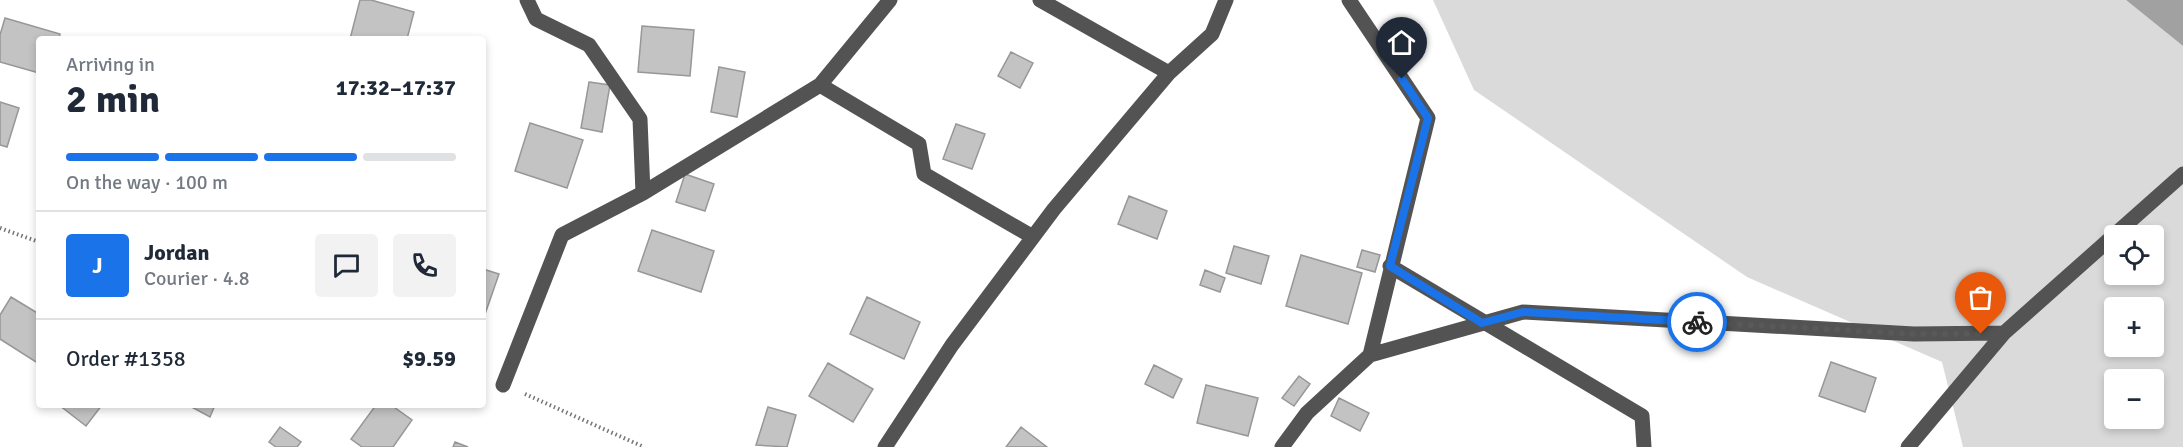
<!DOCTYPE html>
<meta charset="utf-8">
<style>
:root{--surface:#fff;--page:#f2f2f3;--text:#1f2937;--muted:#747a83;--line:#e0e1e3;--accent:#1a73e8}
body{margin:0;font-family:Signika,sans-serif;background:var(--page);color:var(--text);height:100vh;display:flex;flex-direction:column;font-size:22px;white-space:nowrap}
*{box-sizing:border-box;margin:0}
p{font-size:20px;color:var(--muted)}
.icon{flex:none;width:33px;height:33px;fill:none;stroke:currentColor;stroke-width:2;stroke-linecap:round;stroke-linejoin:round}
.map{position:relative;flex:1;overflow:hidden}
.drawer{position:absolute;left:36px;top:36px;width:450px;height:372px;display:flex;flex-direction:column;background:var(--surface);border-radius:6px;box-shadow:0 3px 9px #0003}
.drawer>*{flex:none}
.controls{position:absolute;left:2104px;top:225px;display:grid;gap:12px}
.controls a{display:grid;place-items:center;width:60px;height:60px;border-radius:6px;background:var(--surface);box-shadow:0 3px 9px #0003;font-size:30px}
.pin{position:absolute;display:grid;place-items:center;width:51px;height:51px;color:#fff;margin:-62px -26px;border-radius:50% 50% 50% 0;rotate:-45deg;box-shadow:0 0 6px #0007}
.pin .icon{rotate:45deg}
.courier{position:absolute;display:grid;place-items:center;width:60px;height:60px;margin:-30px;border:4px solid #1a73e8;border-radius:50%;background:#fff;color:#222;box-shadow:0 2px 8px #0007}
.overview em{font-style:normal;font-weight:700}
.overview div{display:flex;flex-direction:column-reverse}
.overview{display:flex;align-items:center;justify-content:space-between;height:102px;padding:0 30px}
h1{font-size:39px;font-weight:700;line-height:45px}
.bar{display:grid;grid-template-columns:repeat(4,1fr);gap:9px 6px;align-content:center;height:72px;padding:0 30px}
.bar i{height:8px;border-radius:4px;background:var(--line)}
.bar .selected{background:var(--accent)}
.bar p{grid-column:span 4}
.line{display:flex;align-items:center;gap:15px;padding:0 30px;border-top:2px solid var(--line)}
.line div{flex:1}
.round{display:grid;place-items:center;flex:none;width:63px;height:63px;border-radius:6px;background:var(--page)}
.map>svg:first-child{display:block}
.green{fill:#dadada;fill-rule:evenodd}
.water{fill:#a1a1a1}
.building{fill:#c3c3c3;stroke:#979797;stroke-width:1.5}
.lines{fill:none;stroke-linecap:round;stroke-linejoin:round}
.path{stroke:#757575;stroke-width:4;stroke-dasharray:1.5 3;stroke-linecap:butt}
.minor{stroke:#535353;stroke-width:15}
.done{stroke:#595959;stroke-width:6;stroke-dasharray:0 10.8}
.route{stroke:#1a73e8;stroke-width:8}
</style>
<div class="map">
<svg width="2183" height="447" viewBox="0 0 2183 447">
<rect width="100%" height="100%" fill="#fff"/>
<path class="green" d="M1433,0H2126L2183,46V447H1963L1942,362L1747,277L1474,90ZM2115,236H2154V274H2115ZM2115,308H2154V346H2115ZM2115,380H2154V418H2115Z"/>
<path class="water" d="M2126,0H2183V46Z"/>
<path class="building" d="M360,0H371L414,12L407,39H350Z
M5,18L60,34L59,39H39V73L0,62V35Z
M642,26L694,30L690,76L638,72Z
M1011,52L1033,63L1020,88L998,76Z
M719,67L745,72L737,117L711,112Z
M589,82L610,85L602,132L581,128Z
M0,102L19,108L7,147L0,145Z
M530,123L583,140L567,188L515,171Z
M956,124L985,134L972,169L943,159Z
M685,174L714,184L705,211L676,202Z
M1129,196L1167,211L1157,239L1118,224Z
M652,230L714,251L701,292L638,271Z
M1234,246L1269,256L1261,284L1226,273Z
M1362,250L1380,255L1375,272L1357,267Z
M1301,255L1362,273L1348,324L1286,306Z
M483,269L499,274L484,317L483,316Z
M1205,270L1225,278L1220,292L1200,285Z
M11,297L39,314V357L36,362L0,339V315Z
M867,297L920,322L904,359L850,334Z
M1831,362L1876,378L1865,412L1819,396Z
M828,363L873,389L853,422L809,396Z
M1154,365L1182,379L1173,398L1145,384Z
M1299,376L1310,384L1294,406L1282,398Z
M1206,385L1258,398L1248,436L1197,423Z
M1339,398L1369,413L1360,431L1331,416Z
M59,405H102L86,426Z
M188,405H215L210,417Z
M376,405H391L412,420L393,447H362L351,439Z
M768,407L796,415L787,447L756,445Z
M280,427L301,442L297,447H276L269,442Z
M1021,427L1047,447H1006Z
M455,442L468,447H453Z"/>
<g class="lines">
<path class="path" d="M0,228L39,242
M525,394L644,447"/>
<path class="minor" d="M527,0L536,19L589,45L640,119L643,193
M1040,0L1169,73
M1349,0L1428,118L1370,355
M820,85L919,144L924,174L1033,237
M1390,266L1642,416L1644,447
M503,385L562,235L643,193L820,85L890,0
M885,447L952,345L1054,209L1169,73L1212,34L1226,0
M1282,447L1307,413L1370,355L1523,312L1914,334L2004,333L2183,174
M1908,447L2004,333"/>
</g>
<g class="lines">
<path class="done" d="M1697,322L1914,334H1981"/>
<path class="route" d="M1402,79L1428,118L1390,266L1482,323L1523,312L1697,322"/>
</g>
</svg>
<div class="controls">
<a><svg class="icon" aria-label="locate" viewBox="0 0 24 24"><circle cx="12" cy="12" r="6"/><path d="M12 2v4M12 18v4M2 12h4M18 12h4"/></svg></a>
<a>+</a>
<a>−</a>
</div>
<div class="pin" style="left:1981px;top:334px;background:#ea580c"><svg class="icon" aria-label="bag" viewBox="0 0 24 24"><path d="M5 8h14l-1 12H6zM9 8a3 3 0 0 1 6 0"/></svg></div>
<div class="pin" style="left:1402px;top:79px;background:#1f2937"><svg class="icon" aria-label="home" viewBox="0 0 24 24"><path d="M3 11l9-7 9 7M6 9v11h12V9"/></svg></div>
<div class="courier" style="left:1697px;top:322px"><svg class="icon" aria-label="bike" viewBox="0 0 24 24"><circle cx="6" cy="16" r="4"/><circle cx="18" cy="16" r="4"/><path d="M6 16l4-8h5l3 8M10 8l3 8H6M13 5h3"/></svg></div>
<section class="drawer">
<div class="overview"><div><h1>2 min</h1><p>Arriving in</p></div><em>17:32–17:37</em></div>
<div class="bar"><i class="selected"></i><i class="selected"></i><i class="selected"></i><i></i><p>On the way · 100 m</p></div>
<div class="line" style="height:108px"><b class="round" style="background:var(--accent);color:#fff">J</b><div><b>Jordan</b><p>Courier · 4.8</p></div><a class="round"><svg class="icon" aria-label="chat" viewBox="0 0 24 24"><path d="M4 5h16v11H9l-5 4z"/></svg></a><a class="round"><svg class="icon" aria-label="phone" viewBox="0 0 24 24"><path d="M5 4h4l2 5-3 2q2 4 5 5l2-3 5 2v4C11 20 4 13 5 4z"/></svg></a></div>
<div class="line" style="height:78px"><div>Order #1358</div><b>$9.59</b></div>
</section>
</div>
